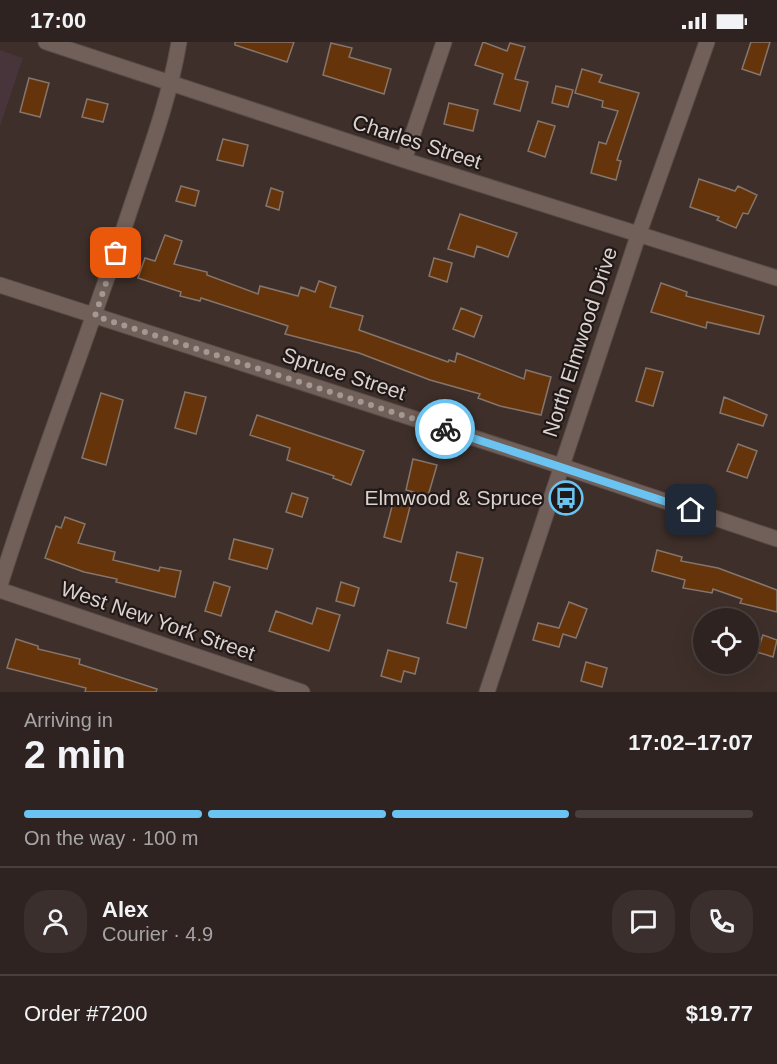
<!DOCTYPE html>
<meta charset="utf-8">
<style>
:root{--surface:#2e2320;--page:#3a2f2d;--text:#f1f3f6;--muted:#a7a4a5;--line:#49403e;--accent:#6ac3f1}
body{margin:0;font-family:Helvetica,sans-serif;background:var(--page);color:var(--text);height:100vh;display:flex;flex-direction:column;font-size:22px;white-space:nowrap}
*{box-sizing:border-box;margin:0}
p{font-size:20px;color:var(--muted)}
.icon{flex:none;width:33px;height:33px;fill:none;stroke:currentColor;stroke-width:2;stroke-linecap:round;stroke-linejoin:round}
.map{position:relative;height:650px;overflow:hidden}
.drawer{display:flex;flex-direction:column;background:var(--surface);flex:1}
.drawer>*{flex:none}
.tools{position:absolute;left:693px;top:566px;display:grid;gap:12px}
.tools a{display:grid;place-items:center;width:66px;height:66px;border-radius:50%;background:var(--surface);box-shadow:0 6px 24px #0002,0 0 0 2px var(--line);font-size:30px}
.pin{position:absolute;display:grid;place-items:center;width:51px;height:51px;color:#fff;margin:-26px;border-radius:12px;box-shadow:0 3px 9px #0006}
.courier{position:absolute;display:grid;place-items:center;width:60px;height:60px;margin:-30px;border:4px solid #6ac3f1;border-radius:50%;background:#fff;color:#222;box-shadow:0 2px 8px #0007}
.headline em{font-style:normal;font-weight:700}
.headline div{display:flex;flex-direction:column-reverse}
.headline{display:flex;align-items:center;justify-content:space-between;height:102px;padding:0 24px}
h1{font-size:39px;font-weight:700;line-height:45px}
.bar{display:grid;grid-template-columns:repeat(4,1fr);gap:9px 6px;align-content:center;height:72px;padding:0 24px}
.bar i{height:8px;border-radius:4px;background:var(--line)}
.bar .current{background:var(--accent)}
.bar p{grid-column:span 4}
.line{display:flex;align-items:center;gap:15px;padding:0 24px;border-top:2px solid var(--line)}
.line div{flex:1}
.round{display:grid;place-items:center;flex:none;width:63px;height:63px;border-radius:24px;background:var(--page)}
.status{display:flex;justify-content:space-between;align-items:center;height:42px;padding:0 30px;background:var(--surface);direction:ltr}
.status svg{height:16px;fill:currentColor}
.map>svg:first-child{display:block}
.education{fill:#48343b}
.building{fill:#65340b;stroke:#85766d;stroke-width:1.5}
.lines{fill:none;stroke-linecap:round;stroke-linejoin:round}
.street-casing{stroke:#574b47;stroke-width:17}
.street{stroke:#71605a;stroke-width:15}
.done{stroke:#a49895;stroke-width:6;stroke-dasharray:0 10.8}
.route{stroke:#6ac3f1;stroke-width:8}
.labels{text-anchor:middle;stroke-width:4.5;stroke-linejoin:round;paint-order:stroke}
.street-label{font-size:21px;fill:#dbd1ce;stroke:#201917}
.poi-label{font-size:21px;fill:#dbd1ce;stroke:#201917;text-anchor:end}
</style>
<div class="status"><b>17:00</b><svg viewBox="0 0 49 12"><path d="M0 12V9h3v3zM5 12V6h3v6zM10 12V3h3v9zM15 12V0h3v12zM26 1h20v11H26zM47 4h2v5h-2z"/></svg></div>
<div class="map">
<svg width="777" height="650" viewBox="0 0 777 650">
<rect width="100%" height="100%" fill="#3e2f2a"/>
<path class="education" d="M0,8L23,16L0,84Z"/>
<path class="building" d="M235,0H294L287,20L235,3Z
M483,0L507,9L510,1L525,5L515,37L528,40L520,69L494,62L503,32L475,23Z
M751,0H770L760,33L742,27Z
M331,1L352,6L349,15L391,27L384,52L323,33Z
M582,27L602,33L599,40L639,51L617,118L621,119L616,138L591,131L599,100L606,102L618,69L602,65L603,59L575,51Z
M29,36L49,41L40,75L20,70Z
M556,44L573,48L568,65L552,61Z
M87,57L108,62L103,80L82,75Z
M449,61L478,68L473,89L444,82Z
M538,79L555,84L545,115L528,109Z
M223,97L248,103L243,124L217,118Z
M699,137L735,149L738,144L757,153L748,172L743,171L736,186L717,178L719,175L690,165Z
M181,144L199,149L195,164L176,159Z
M271,146L283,150L279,168L266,164Z
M460,172L517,191L508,215L477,204L474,215L448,207Z
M165,193L182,199L174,222L207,230V233L258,252L260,244L298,254L301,245L315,250L319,239L336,245L330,265L363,274L359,288L448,320L449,318L455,320L457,311L524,337L526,328L551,335L541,373L500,364L478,356L480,352L430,338L359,311L285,292L288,284L201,256L200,259L180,254L181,250L138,236L145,216L155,219Z
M434,216L452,221L447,240L429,234Z
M661,241L687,250L686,254L764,274L759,292L707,280L706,286L651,270Z
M461,266L482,274L474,295L453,287Z
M646,326L663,330L653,364L636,359Z
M185,350L206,355L196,392L175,386Z
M101,351L123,358L106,423L82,416Z
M724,355L767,373L763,384L720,371Z
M257,373L364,409L351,443L333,436L334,434L287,418L290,406L250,393Z
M738,402L757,409L747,436L727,429Z
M413,417L437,423L428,454L406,448Z
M292,451L308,456L302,475L286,470Z
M394,457L411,461L401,500L384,495Z
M65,475L85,482L78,501L115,510L113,518L159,529L160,525L181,529L175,555L116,540L117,537L84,530L45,516L56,484L61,486Z
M234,497L273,507L267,527L229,517Z
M657,508L682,515L681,519L718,526L777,548V570L740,561L742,557L713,547L712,551L683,546L685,538L652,529Z
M457,510L483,516L466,586L447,581L457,541L450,539Z
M214,540L230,545L221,574L205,569Z
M341,540L359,546L354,564L336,559Z
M569,560L587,567L576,596L563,592L559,605L533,598L538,581L559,586Z
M317,566L340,573L329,609L269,589L276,569L312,582Z
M763,593L777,598L773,615L757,610Z
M16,597L38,604V607L80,617L79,622L157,647L156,650H85L86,646L7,626Z
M388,608L419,616L415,632L404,629L401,640L381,634Z
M586,620L607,626L602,645L581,639Z"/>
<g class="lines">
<g class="street-casing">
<path id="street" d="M46,0L404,118L777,236
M404,118L444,0
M0,243L561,424L777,497
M0,543C39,419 87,298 128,174C147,116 169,60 179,0
M0,548L302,650
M487,650L639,191L707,0"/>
</g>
<use href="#street" class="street"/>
</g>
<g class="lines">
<path class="done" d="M116,211L95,274L445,387"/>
<path class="route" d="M445,387L691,468"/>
</g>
<defs>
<g id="bus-ring" transform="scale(1.725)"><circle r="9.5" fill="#201917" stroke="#6ac3f1" stroke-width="1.5"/><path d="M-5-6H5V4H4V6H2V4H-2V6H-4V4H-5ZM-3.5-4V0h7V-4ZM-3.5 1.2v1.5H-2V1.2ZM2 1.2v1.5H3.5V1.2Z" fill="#6ac3f1"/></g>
</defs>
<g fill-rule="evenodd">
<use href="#bus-ring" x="566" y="456"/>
</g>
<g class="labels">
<g class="street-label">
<text transform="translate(417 100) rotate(18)" y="7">Charles Street</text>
<text transform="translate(580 300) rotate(-72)" y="7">North Elmwood Drive</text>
<text transform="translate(344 332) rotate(18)" y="7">Spruce Street</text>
<text transform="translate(158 579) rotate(19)" y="7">West New York Street</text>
</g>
<g class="poi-label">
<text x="543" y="463">Elmwood &amp; Spruce</text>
</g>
</g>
</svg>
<div class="tools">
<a><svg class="icon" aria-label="locate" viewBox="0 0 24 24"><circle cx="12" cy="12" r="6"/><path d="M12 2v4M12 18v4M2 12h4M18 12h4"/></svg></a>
</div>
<div class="pin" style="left:116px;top:211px;background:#ea580c"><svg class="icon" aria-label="bag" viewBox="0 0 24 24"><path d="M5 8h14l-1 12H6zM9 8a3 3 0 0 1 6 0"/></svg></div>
<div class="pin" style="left:691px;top:468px;background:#1f2937"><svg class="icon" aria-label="home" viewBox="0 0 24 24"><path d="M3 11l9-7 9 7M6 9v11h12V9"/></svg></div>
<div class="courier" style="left:445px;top:387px"><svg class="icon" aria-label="bike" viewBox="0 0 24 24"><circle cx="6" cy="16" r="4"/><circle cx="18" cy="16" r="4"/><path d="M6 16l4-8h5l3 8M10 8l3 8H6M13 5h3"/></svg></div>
</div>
<section class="drawer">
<div class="headline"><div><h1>2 min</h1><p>Arriving in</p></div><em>17:02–17:07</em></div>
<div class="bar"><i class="current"></i><i class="current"></i><i class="current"></i><i></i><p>On the way · 100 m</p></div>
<div class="line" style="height:108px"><a class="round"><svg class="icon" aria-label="person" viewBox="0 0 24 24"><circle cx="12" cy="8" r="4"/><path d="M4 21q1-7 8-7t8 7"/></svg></a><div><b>Alex</b><p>Courier · 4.9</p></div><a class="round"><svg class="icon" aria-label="chat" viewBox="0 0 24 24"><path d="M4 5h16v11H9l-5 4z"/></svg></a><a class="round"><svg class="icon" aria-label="phone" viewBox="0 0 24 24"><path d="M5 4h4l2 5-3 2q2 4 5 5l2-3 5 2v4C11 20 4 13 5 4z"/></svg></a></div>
<div class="line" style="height:78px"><div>Order #7200</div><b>$19.77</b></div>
</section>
